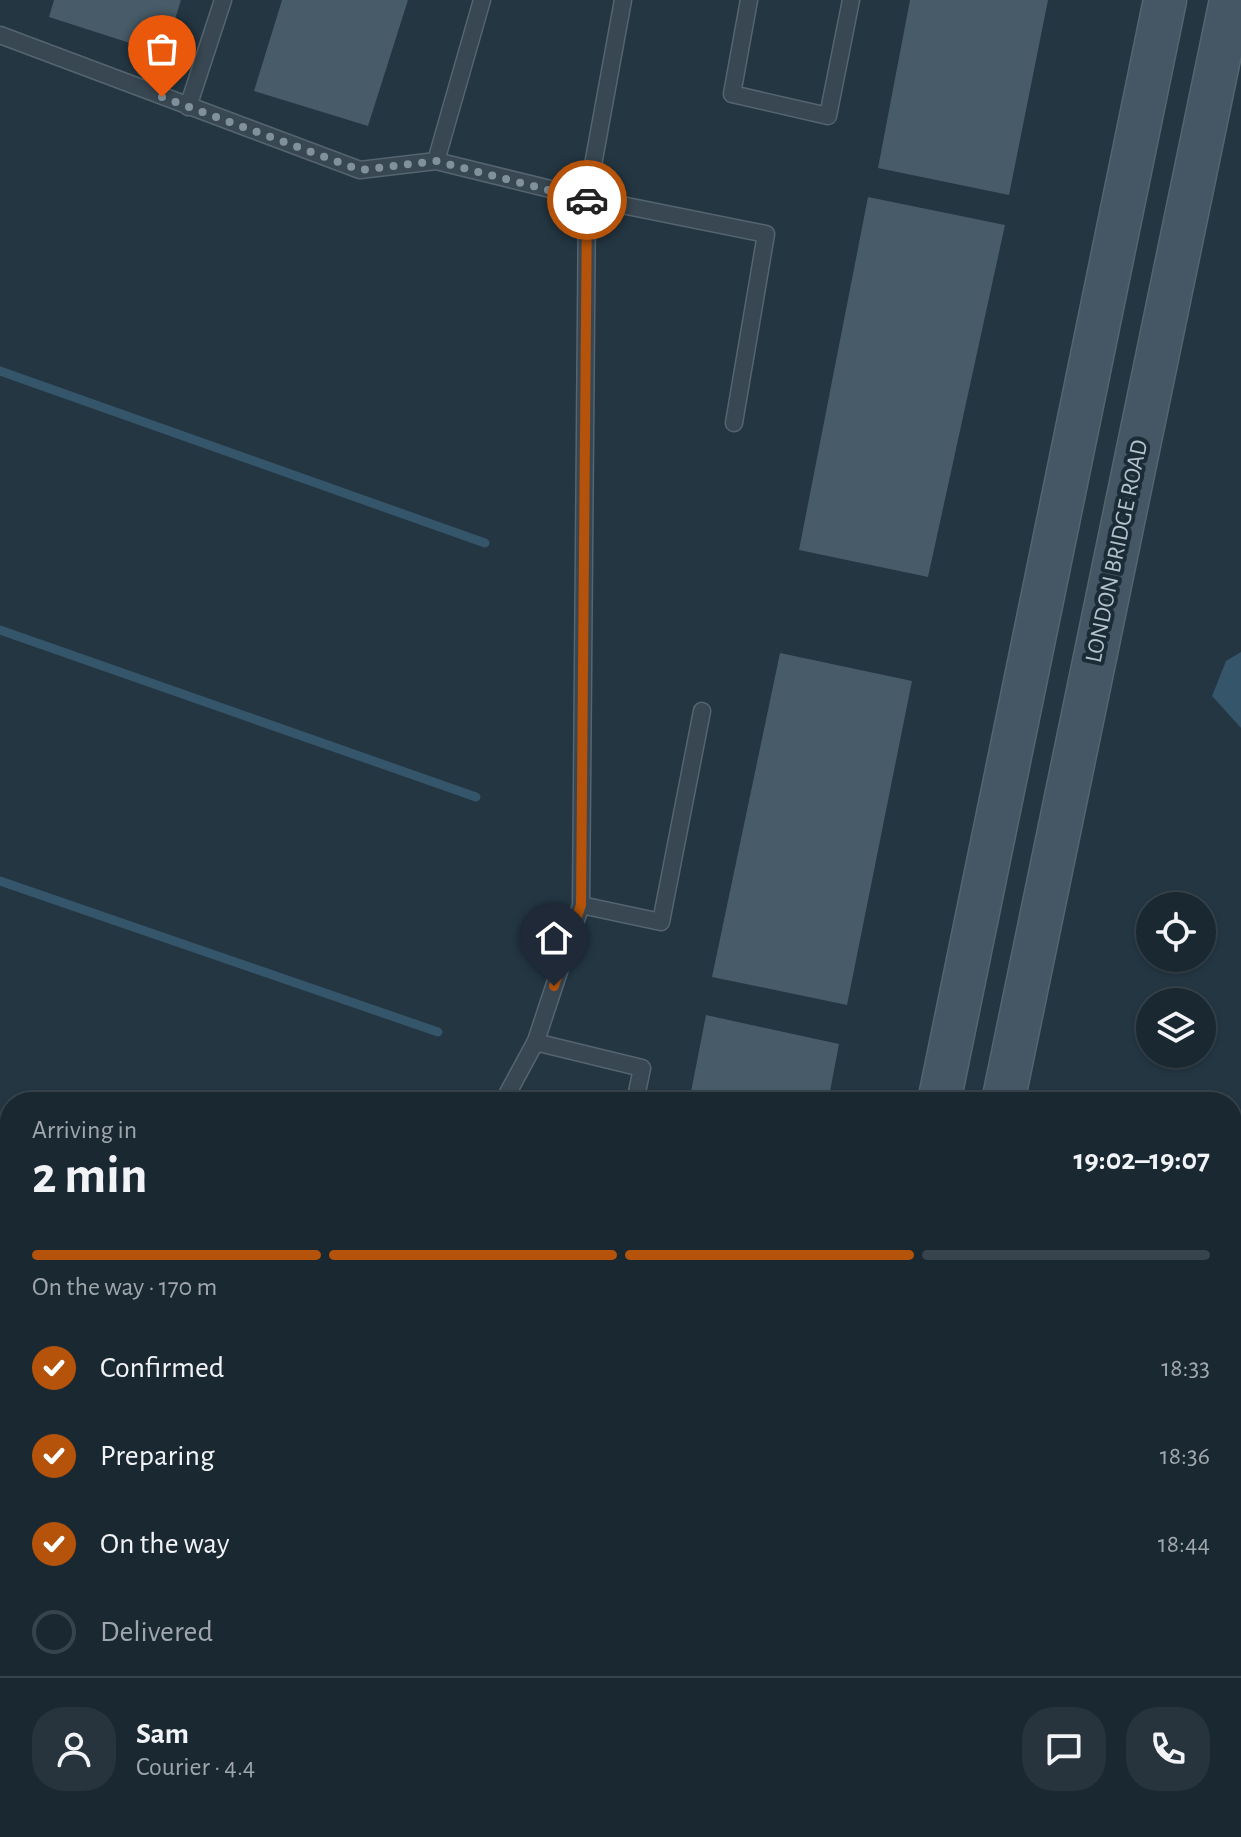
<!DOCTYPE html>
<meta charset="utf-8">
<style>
:root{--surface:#1a2832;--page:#27343e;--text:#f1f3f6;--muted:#9fa6ac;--line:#38444d;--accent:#b45309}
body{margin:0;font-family:"Alegreya Sans",sans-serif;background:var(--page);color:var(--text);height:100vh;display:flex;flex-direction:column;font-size:30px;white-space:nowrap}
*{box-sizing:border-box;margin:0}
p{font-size:26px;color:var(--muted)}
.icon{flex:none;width:44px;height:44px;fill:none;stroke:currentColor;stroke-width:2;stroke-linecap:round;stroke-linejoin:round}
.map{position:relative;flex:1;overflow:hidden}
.drawer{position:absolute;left:0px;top:1092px;width:1242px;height:746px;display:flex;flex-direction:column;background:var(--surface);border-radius:32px 32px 0 0;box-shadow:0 2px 6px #0004,0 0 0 2px var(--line)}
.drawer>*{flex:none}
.controls{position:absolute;left:1136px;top:892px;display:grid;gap:16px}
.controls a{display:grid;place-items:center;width:80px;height:80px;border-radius:50%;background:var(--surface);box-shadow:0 2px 6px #0004,0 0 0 2px var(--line);font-size:40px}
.pin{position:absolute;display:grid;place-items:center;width:68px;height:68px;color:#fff;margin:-82px -34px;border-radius:50% 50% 50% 0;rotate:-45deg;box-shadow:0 0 8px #0007}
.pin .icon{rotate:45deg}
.courier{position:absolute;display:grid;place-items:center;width:80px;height:80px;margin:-40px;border:6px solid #b45309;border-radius:50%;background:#fff;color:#222;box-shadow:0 2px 10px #0007}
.summary em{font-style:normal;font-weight:600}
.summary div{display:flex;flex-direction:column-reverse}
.summary{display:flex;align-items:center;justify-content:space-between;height:136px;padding:0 32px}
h1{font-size:52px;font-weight:600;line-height:60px}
.bar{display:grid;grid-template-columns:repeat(4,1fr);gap:12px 8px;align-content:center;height:96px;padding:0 32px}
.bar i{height:10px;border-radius:6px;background:var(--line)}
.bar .selected{background:var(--accent)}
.bar p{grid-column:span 4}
.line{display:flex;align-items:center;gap:20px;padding:0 32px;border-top:2px solid var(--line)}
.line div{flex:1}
.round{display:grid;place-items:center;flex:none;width:84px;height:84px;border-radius:32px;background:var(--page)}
ol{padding:0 32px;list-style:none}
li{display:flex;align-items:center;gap:24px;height:88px}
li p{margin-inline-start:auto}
li .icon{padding:8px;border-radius:50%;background:var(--accent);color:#fff;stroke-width:4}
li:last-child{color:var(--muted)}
li i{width:44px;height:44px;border:4px solid var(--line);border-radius:50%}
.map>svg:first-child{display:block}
.water{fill:#35556a}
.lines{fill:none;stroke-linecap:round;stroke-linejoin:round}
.stream{stroke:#35556a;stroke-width:9}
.building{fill:#475c68}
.service-casing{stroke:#55656f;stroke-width:19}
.secondary-casing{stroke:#55656f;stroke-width:45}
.path{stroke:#435f5d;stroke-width:5;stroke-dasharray:6 6;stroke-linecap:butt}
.service{stroke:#384752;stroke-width:16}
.secondary{stroke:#455765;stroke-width:42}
.done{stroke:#81919c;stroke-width:8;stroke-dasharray:0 14.4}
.route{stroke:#b45309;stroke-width:10}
.labels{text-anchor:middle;stroke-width:8;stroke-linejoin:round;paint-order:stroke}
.street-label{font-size:24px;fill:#b4c2cc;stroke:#1c2c37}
</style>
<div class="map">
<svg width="1241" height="1837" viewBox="0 0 1241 1837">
<rect width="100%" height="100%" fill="#233642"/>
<path class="water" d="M1241,652V728L1212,696L1226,661Z"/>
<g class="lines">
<path class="stream" d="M0,371L485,543
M0,630L476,797
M0,881L438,1032
M0,1138L10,1141
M0,1790L10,1791
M294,1828L353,1837"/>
</g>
<path class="building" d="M54,0H181L164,54L49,17Z
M282,0H408L368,126L254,91Z
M910,0H1048L1009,195L878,168Z
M868,197L1005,225L928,577L799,550Z
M780,653L912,681L847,1005L712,977Z
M706,1015L839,1044L828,1102H689Z"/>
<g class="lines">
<g class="service-casing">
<path id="service" d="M482,0L436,161L587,198L766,234L734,423
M749,0L732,94L828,116L851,0
M0,35L360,170L436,161
M188,107L223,0
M581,905L661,922L702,711
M535,1042L642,1068L635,1102
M503,1102L536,1041L581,905L587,198L623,0
M0,1345L10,1349
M482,1828L485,1837"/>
</g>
<g class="secondary-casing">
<path id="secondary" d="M939,1102L1165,0
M1003,1102L1231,0
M790,1837L792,1828
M855,1837L857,1828"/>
</g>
<path class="path" d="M743,1837L745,1828"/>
<use href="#service" class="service"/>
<use href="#secondary" class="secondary"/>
</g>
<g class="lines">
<path class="done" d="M162,97L360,170L436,161L587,200"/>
<path class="route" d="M554,986L581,905L587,200"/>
</g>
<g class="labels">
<g class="street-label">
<text transform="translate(1116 551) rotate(-78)" y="8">LONDON BRIDGE ROAD</text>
</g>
</g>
</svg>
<div class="controls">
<a><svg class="icon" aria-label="locate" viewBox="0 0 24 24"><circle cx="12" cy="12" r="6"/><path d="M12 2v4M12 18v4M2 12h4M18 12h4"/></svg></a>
<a><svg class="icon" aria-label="layers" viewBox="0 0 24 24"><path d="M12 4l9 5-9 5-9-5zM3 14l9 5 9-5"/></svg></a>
</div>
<div class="pin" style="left:162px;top:97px;background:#ea580c"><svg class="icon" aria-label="bag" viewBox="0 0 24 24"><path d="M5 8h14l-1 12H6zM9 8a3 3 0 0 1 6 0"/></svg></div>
<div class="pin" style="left:554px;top:986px;background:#1f2937"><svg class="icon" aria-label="home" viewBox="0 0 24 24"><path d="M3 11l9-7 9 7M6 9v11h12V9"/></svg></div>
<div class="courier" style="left:587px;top:200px"><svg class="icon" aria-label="car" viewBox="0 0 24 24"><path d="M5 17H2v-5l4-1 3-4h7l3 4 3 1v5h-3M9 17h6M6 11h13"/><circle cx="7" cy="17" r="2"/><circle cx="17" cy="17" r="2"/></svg></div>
<section class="drawer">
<div class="summary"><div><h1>2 min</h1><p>Arriving in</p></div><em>19:02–19:07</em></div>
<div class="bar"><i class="selected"></i><i class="selected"></i><i class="selected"></i><i></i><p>On the way · 170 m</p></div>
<ol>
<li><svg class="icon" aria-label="check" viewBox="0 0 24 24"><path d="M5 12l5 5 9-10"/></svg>Confirmed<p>18:33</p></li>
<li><svg class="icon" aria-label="check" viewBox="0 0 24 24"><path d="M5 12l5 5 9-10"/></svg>Preparing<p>18:36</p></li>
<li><svg class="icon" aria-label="check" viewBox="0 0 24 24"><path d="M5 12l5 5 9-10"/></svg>On the way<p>18:44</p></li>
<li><i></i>Delivered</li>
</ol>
<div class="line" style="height:144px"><a class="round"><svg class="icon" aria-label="person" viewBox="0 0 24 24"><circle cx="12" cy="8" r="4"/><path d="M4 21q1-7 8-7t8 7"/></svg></a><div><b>Sam</b><p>Courier · 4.4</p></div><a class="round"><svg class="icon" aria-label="chat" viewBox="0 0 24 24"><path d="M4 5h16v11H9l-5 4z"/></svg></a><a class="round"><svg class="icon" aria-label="phone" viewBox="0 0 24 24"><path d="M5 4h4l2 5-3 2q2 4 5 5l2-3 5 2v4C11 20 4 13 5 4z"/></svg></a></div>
</section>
</div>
